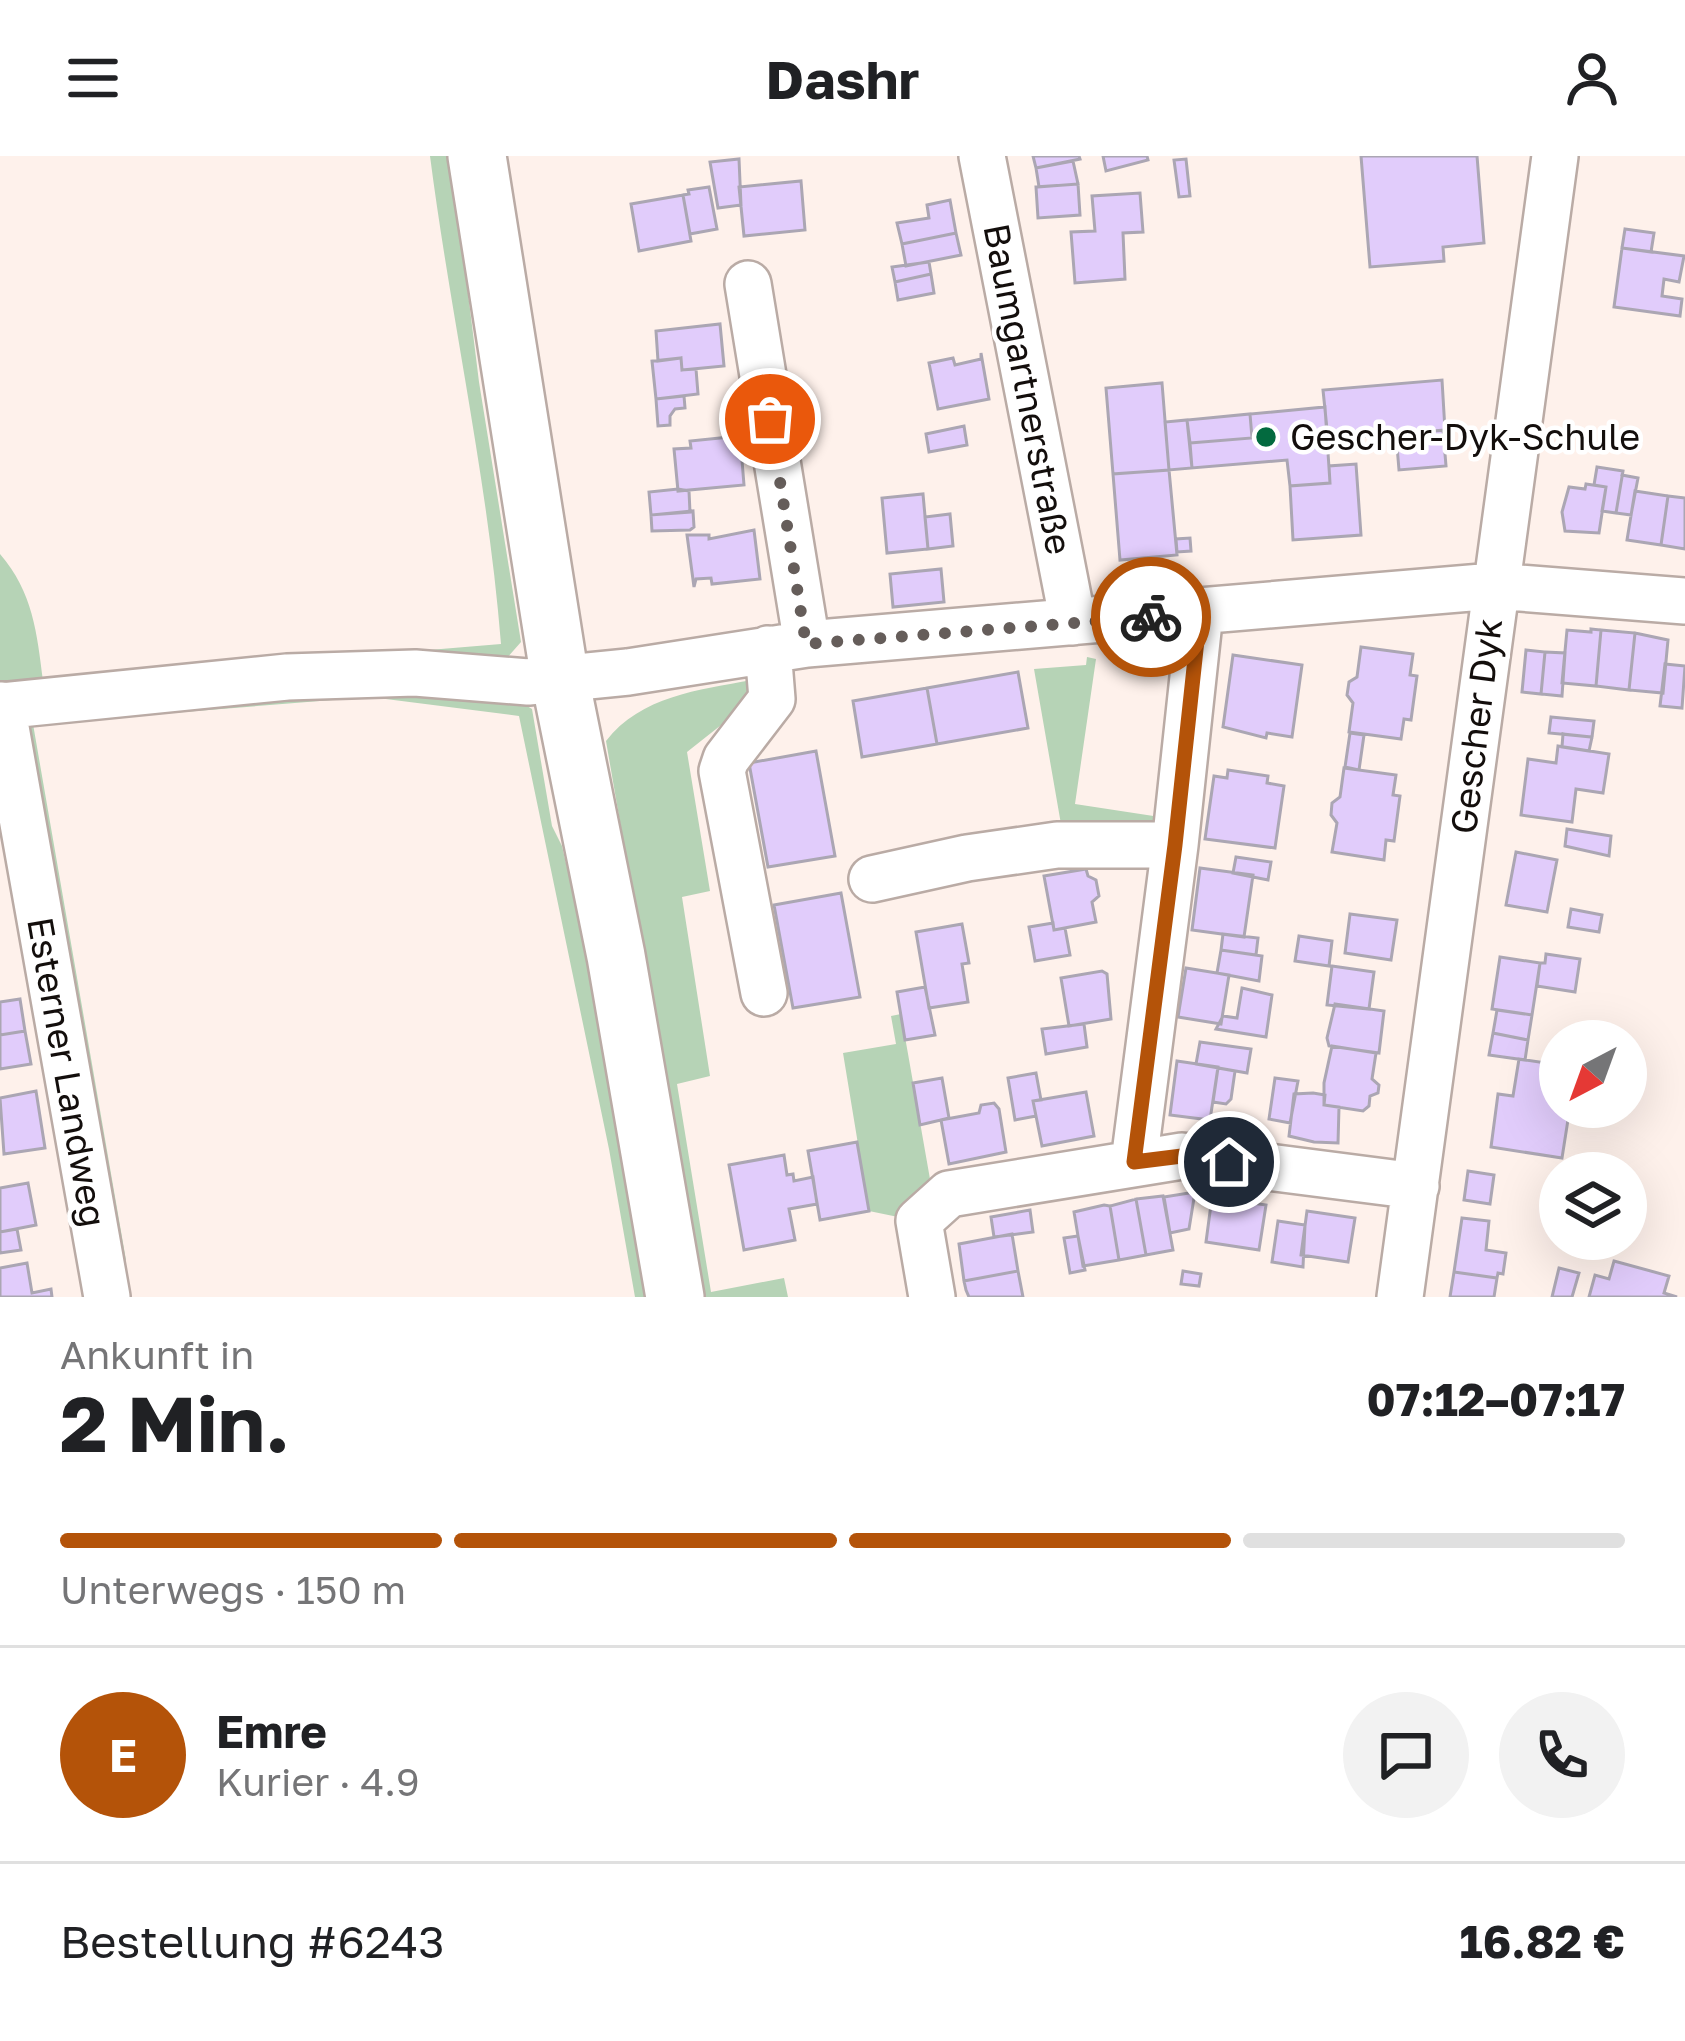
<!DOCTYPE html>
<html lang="de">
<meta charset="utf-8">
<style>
:root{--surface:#fff;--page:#f2f2f2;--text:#202124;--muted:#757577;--line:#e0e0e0;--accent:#b45309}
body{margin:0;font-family:"Golos Text",sans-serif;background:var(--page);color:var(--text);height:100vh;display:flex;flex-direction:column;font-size:45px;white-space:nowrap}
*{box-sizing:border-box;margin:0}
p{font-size:39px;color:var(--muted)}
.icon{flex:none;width:66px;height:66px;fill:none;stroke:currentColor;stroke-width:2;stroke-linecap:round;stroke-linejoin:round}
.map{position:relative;height:1141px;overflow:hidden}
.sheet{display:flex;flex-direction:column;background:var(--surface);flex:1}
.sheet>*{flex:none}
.needle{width:78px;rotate:221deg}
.fabs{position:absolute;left:1539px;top:864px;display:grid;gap:24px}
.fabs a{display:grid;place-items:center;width:108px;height:108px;border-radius:50%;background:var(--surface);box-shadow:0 12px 48px #0002;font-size:60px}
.pin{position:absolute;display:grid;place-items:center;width:102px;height:102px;color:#fff;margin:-51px;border:6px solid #fff;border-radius:50%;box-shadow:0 3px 12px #0007}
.courier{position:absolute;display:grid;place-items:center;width:120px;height:120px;margin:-60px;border:9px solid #b45309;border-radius:50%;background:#fff;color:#222;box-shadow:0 3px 15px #0007}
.headline em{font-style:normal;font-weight:700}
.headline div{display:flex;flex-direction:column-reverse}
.headline{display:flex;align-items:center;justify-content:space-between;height:204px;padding:0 60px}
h1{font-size:78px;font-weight:700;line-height:90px}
.bar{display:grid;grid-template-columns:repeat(4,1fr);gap:18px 12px;align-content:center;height:144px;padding:0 60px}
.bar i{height:15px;border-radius:9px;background:var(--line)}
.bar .current{background:var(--accent)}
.bar p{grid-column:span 4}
.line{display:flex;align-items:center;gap:30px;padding:0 60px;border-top:3px solid var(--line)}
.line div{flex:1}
.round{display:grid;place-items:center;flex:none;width:126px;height:126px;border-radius:63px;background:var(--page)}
header{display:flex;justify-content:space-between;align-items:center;height:156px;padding:0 60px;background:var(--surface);font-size:54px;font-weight:700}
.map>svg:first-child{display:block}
.green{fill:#b6d3b6}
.building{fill:#e1ccfb;stroke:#aba6b3;stroke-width:3}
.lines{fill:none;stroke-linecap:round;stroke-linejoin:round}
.minor-casing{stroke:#baaba5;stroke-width:50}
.major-casing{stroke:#baaba5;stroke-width:62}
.minor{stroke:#fff;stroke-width:45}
.major{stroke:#fff;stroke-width:57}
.done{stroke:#655d5a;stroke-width:12;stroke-dasharray:0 21.6}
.route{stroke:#b45309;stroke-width:15}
.poi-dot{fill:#036a3f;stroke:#fff;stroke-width:4.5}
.labels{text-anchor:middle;stroke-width:9;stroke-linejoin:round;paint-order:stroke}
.street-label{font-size:36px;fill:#130e0c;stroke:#fff}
.poi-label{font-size:36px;fill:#130e0c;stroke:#fff;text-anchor:start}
</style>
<header><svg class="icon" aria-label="menu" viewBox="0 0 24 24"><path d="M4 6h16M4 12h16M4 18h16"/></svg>Dashr<svg class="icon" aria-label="person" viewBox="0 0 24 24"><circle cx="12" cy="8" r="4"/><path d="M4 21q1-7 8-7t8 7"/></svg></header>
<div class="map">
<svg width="1685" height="1141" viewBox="0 0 1685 1141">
<rect width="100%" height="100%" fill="#fef1eb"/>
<path class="green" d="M430,0H451L479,226L521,486L505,504L357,500L501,488C488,324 451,163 430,0Z
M0,398C33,436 37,477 43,525L0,529Z
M1087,501L1096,503L1075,648L1160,661L1139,677L1062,674L1034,513L1086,509Z
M752,524L754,543L687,596L710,735L682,741L710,920L677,928L711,1136L784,1122L788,1141H702L606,585C641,540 698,534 752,524Z
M380,527L514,542L532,553L552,670L562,690L606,879L652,1141H635L609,993L519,560L370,541L33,568L126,1104L115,1106L23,569Z
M901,858L930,1023L903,1062L869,1055L843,897L896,888L891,860Z"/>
<path class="building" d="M1033,0H1079L1080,3L1036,12Z
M1103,0H1147L1148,4L1106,15Z
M1361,0H1477L1484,87L1443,91L1444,105L1370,111Z
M739,3L741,49L718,52L710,6Z
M1186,3L1190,40L1179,41L1174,4Z
M1073,5L1078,28L1039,31L1036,12Z
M801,25L805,74L744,80L739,31Z
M1078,28L1080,59L1038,62L1036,31Z
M709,31L717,73L690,78L683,39L689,38L688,34Z
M1140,37L1143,76L1123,77L1125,123L1075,127L1071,76L1095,75L1092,40Z
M683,39L691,85L639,95L631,48Z
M950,44L956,77L902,88L897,67L929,62L927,49Z
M1625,73L1654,77L1651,96L1622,92Z
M956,77L961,99L906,110L902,88Z
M1622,92L1684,100L1679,126L1664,123L1662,140L1682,143L1680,160L1614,151Z
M929,106L931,118L895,126L892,111Z
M931,118L934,137L898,144L895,126Z
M720,168L724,210L682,214L681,202L658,205L656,175Z
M981,197L989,243L938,253L929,207L953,202L955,209L981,203Z
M681,202L682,214L696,213L698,238L656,243L652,205Z
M1442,224L1445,274L1328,283L1323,234Z
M1162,227L1169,314L1113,318L1106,232Z
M684,240L685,252L675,253L670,260V269L658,270L656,243Z
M1325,251L1330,327L1290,330L1287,304L1192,312L1190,287L1252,282L1250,258Z
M1250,258L1252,282L1190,287L1187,264Z
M756,262L758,293H741L740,280L730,281L729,264Z
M1187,264L1192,312L1169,314L1165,266Z
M964,270L967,289L929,296L926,278Z
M1443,274L1446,310L1399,314L1396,278Z
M740,280L744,329L678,335L674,293L691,292L690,285Z
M1356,308L1361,379L1293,384L1290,330L1330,327L1329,310Z
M1597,311L1623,315L1616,357L1602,355L1606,331L1594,329Z
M1169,314L1177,399L1120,404L1113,318Z
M1623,315L1622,319L1638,322L1631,359L1616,357Z
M1586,328L1606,331L1599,377L1565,375L1562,356L1569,331L1585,333Z
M678,333L689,335L690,356L651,359L649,336Z
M1635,335L1668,340L1661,389L1627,384Z
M923,338L928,393L887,397L882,342Z
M1668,340L1685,342V393L1661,389Z
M693,355L694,371L690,374L652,375L651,359Z
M950,358L953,390L928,393L925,361Z
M754,374L760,423L712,428L711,422L696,423L694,431L687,379H709V383Z
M1190,382L1191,395L1177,396L1176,383Z
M941,413L944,446L893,451L890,418Z
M1591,473L1601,474L1596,530L1562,527L1567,474L1591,476Z
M1601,474L1635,477L1629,534L1596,530Z
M1635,477L1668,484L1663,537L1629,534Z
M1361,491L1413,498L1410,519L1417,520L1411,564L1404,563L1401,583L1349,576L1353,547L1347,539L1349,526L1357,521Z
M1526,494L1545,496L1541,538L1522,536Z
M1545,496L1565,497L1562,540L1541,538Z
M1233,499L1302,509L1292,581L1267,577L1266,582L1223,571Z
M1665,508L1685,510L1682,552L1660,550Z
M1018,516L1028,572L937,588L927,532Z
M927,532L937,588L862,601L853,545Z
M1551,561L1594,565L1592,581L1549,577Z
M1350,577L1364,579L1359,614L1345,611Z
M1563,578L1592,581L1589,595L1562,591Z
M1558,590L1609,598L1603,637L1576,633L1572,666L1521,659L1528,603L1556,607Z
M816,595L835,700L768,711L749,607Z
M1344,612L1396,619L1393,639L1400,640L1394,685L1386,684L1384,704L1332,696L1337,667L1331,659L1332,647L1340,641Z
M1228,614L1268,620L1267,627L1284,630L1275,692L1205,683L1214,620L1227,622Z
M1567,673L1611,680L1609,700L1565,690Z
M1516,696L1557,704L1547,756L1506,749Z
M1236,701L1271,706L1268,724L1233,717Z
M1200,712L1253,719L1244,781L1192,774Z
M1086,713L1088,720L1096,724L1099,740L1092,746L1096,766L1054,774L1044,720Z
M841,737L860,841L793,852L774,749Z
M1571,753L1602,759L1599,776L1568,771Z
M1350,758L1397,764L1391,804L1345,797Z
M1053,767L1054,774L1065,772L1070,799L1035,805L1029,771Z
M962,768L969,807L962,808L968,846L929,852L916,776Z
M1223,778L1258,782L1256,799L1221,794Z
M1299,780L1332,785L1329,810L1295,805Z
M1221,794L1262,800L1259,825L1217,817Z
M1546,798L1580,803L1575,836L1537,830L1540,807H1545Z
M1500,801L1540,807L1532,859L1492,853Z
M1332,810L1374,816L1369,853L1327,849Z
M1186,812L1229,819L1221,868L1178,861Z
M1102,815L1107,818L1111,863L1069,870L1061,822Z
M925,831L935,879L905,884L897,836Z
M1242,832L1272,839L1266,881L1216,873L1223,860L1237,862Z
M20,843L25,875L0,879V846Z
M1335,848L1384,855L1379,897L1329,890L1327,882Z
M1497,854L1532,859L1528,884L1493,877Z
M1084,868L1087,891L1046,898L1042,873Z
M25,875L31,908L0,913V879Z
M1493,877L1528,884L1525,904L1489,899Z
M1200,886L1251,893L1247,917L1196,908Z
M1332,890L1376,897L1372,923L1379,929L1378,937L1370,940L1369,950L1363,955L1324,949V927Z
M1519,903L1560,909V951H1570L1562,1002L1491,991L1498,938L1513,940Z
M1177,905L1218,911L1210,964L1170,959Z
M1218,912L1235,915L1231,943L1226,948L1213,946Z
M1036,917L1041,944L1033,945L1036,960L1015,964L1008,922Z
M942,922L949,962L920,969L913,927Z
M1275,922L1298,925L1290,967L1269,963Z
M36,935L45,992L4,998L0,942Z
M1086,936L1094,980L1042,990L1033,945Z
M1313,937L1325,939L1324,949L1339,951L1338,987L1314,986L1289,980L1294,938Z
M994,947L999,953L1006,996L949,1008L941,964L979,957L981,949Z
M857,986L869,1055L820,1064L808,995Z
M784,999L787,1019L793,1018L794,1025L813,1021L817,1048L789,1053L795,1084L744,1094L729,1009Z
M1468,1015L1494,1019L1490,1048L1464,1044Z
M28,1027L36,1069L0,1076V1032Z
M1195,1036L1189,1073L1170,1077L1164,1041Z
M1163,1040L1173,1094L1146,1099L1136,1043Z
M1212,1041L1266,1049L1259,1094L1206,1086Z
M1136,1043L1146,1099L1119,1104L1110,1050Z
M1104,1049L1110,1050L1119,1104L1083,1110L1074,1056Z
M1030,1054L1033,1076L994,1081L991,1061Z
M1307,1055L1355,1062L1348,1106L1301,1099Z
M1462,1062L1489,1065L1486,1094L1506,1097L1503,1118L1498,1117L1497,1122L1454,1116Z
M1278,1065L1305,1069L1303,1111L1272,1106Z
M17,1073L21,1094L0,1097V1076Z
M1012,1078L1018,1115L964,1125L959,1088Z
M1078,1080L1085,1114L1070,1117L1064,1082Z
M1614,1105L1669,1120L1664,1137L1677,1141H1589L1595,1119L1609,1123Z
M27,1107L32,1137L51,1133L52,1141H0V1112Z
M1559,1112L1579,1117L1572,1141H1552Z
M1018,1115L1023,1141H969L966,1134L964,1125Z
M1183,1115L1201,1118L1199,1130L1181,1128Z
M1454,1116L1497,1122L1494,1141H1450Z"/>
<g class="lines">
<g class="minor-casing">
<path id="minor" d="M982,0L1073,466
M748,128L807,488
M2,549L107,1141
M0,550L287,521L415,517L528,526L628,516L807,488L1494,430L1685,445
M872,723L967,702L1057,689H1175
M764,837L722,615L726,603L772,543L768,493
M1134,1006L1175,689L1200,456
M932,1141L919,1065L949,1038L1182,1000L1416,1030
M1400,1141L1555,0"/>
</g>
<g class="major-casing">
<path id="major" d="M477,0L560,523L616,800L675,1141"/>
</g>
<use href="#minor" class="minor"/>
<use href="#major" class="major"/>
</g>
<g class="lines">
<path class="done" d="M770,263L806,488L1151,461"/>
<path class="route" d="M1151,461L1200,456L1175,689L1134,1006L1182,1000L1229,1006"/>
</g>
<circle class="poi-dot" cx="1266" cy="281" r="12"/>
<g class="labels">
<g class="street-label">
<text transform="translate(1028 233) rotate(79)" y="13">Baumgartnerstraße</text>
<text transform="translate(1476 570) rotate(-83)" y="13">Gescher Dyk</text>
<text transform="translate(67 916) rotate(80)" y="13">Esterner Landweg</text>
</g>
<g class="poi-label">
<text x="1290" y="294">Gescher-Dyk-Schule</text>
</g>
</g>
</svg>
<div class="fabs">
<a><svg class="needle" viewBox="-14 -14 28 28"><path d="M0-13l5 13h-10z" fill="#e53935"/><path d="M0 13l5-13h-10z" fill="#757577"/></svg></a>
<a><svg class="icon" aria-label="layers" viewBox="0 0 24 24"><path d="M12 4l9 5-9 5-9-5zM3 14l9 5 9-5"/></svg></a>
</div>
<div class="pin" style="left:770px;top:263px;background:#ea580c"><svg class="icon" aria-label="bag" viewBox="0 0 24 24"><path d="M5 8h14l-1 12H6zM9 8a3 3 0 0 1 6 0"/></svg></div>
<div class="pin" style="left:1229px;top:1006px;background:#1f2937"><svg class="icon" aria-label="home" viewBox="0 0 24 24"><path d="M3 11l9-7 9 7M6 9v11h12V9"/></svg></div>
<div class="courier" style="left:1151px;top:461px"><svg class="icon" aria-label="bike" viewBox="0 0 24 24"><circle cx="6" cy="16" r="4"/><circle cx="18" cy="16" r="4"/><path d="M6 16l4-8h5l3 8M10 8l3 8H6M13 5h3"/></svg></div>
</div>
<section class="sheet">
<div class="headline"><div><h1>2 Min.</h1><p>Ankunft in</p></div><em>07:12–07:17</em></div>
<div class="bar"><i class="current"></i><i class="current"></i><i class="current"></i><i></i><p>Unterwegs · 150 m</p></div>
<div class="line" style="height:216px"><b class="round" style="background:var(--accent);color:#fff">E</b><div><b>Emre</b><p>Kurier · 4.9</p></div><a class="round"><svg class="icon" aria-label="chat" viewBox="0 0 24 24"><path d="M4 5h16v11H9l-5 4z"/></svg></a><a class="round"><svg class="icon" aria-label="phone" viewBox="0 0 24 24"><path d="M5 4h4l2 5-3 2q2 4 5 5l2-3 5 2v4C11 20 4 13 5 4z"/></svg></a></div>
<div class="line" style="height:156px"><div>Bestellung #6243</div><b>16.82 €</b></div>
</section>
